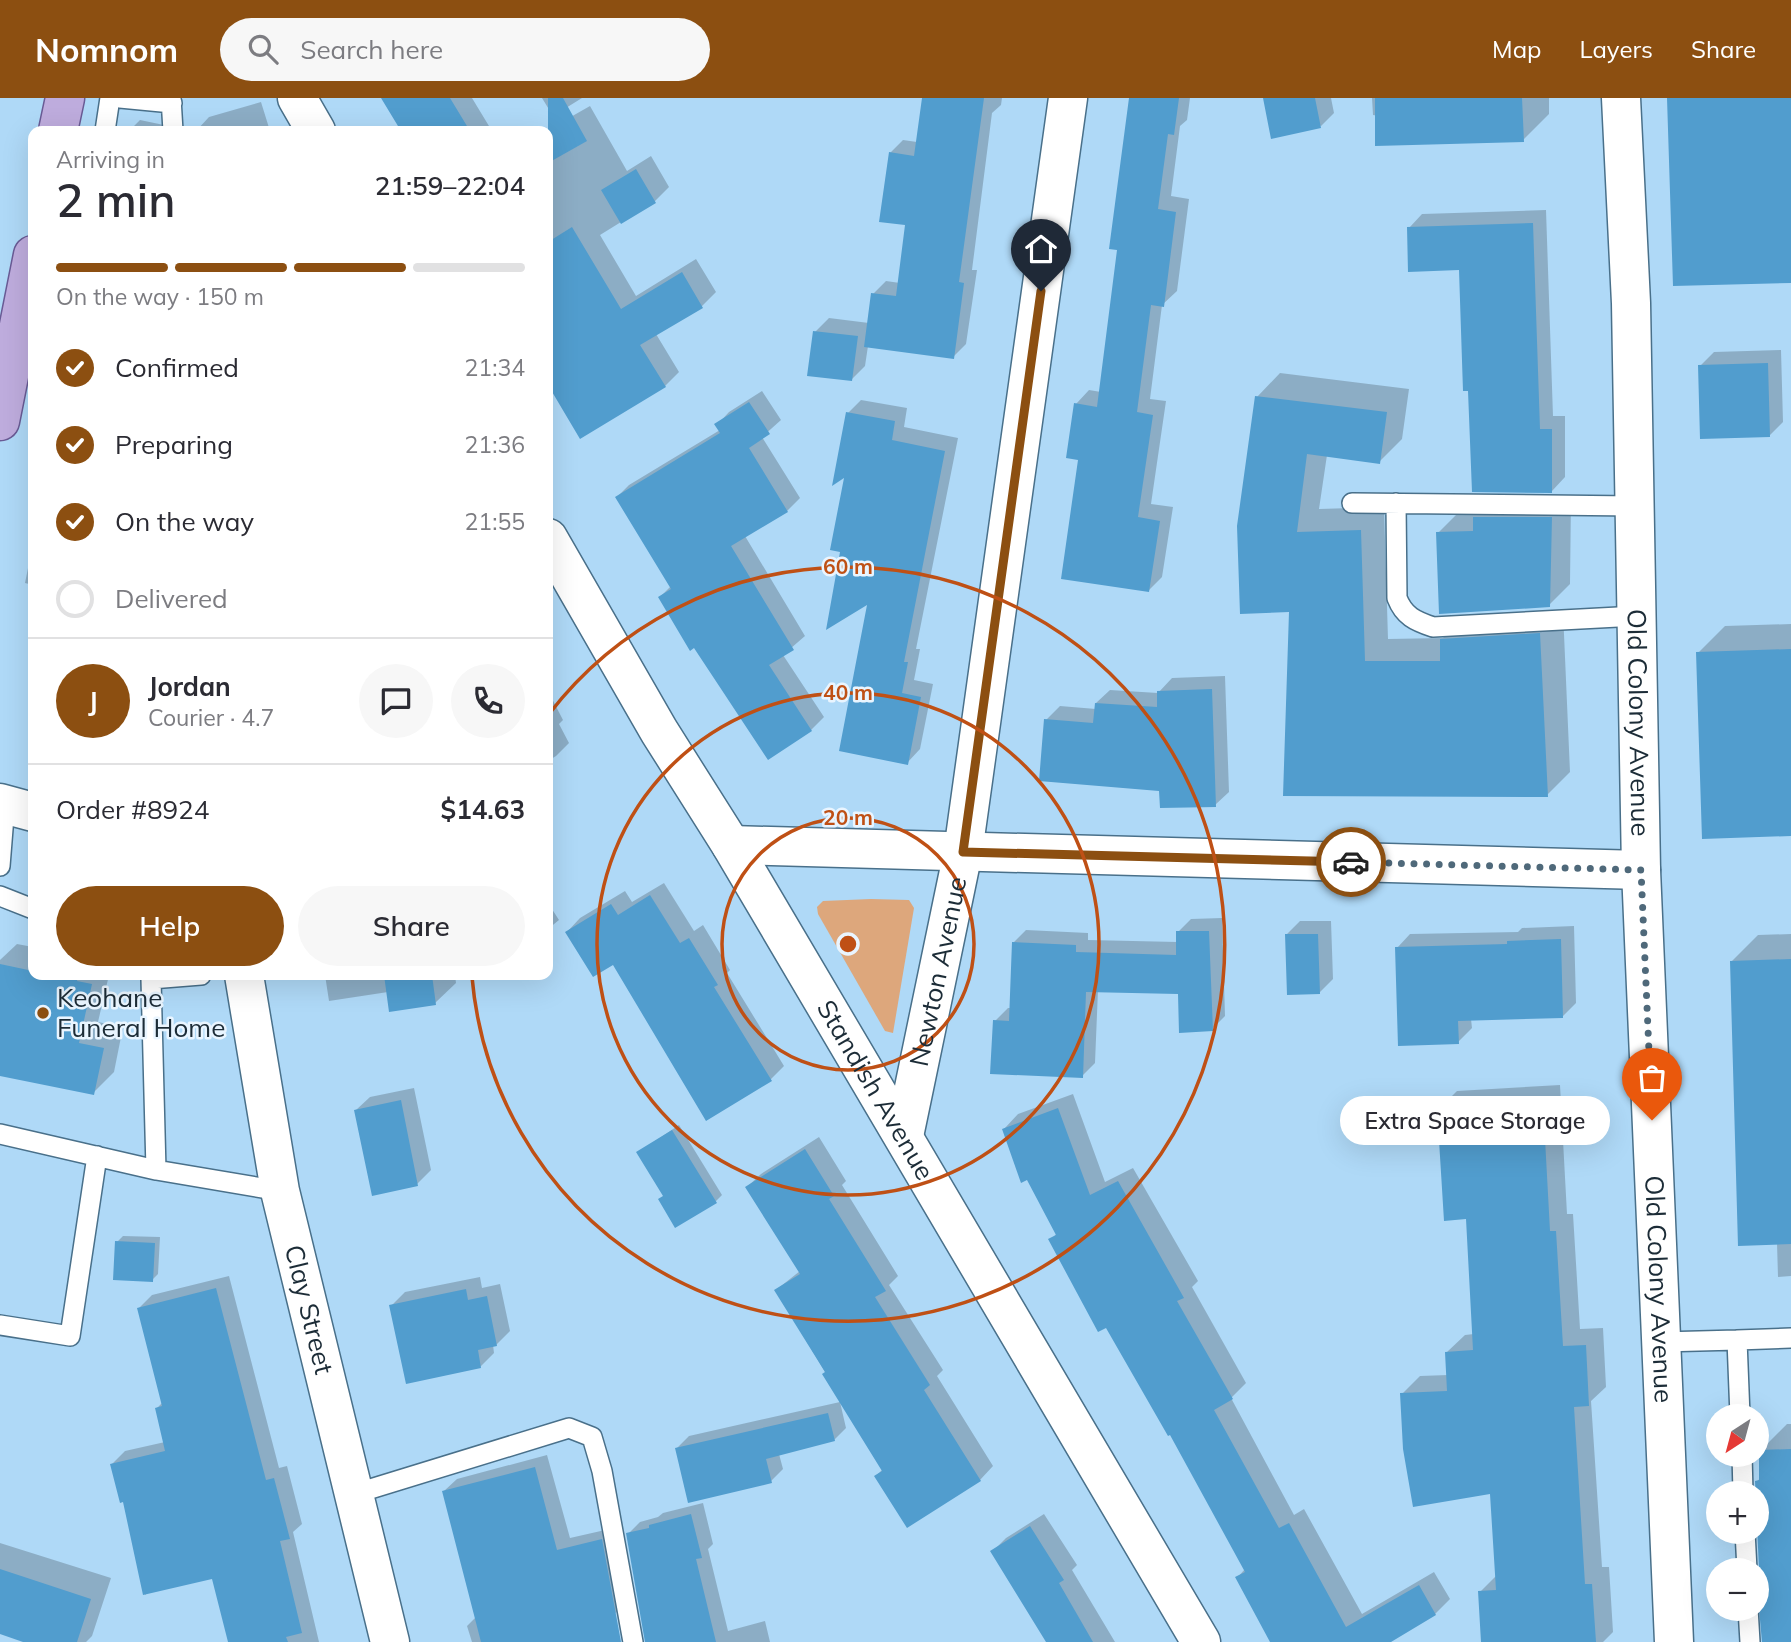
<!DOCTYPE html>
<meta charset="utf-8">
<style>
:root{--surface:#fff;--page:#f7f7f7;--text:#2b2b33;--muted:#7c7c81;--line:#e1e1e2;--accent:#8c4f11}
body{margin:0;font-family:Mulish,sans-serif;background:var(--page);color:var(--text);height:100vh;display:flex;flex-direction:column;font-size:26px;white-space:nowrap}
*{box-sizing:border-box;margin:0}
p{font-size:23px;color:var(--muted)}
.icon{flex:none;width:38px;height:38px;fill:none;stroke:currentColor;stroke-width:2;stroke-linecap:round;stroke-linejoin:round}
.map{position:relative;flex:1;overflow:hidden}
.details{position:absolute;left:28px;top:28px;width:525px;height:854px;display:flex;flex-direction:column;background:var(--surface);border-radius:14px;box-shadow:0 7px 28px #0002}
.details>*{flex:none}
.needle{width:46px;rotate:216deg}
.buttons{position:absolute;left:1706px;top:1306px;display:grid;gap:14px}
.buttons a{display:grid;place-items:center;width:63px;height:63px;border-radius:50%;background:var(--surface);box-shadow:0 7px 28px #0002;font-size:35px}
.pin{position:absolute;display:grid;place-items:center;width:60px;height:60px;color:#fff;margin:-72px -30px;border-radius:50% 50% 50% 0;rotate:-45deg;box-shadow:0 0 7px #0007}
.pin .icon{rotate:45deg}
.courier{position:absolute;display:grid;place-items:center;width:70px;height:70px;margin:-35px;border:5px solid #8c4f11;border-radius:50%;background:#fff;color:#222;box-shadow:0 2px 9px #0007}
.bubble{position:absolute;height:49px;border-radius:24px;background:var(--surface);box-shadow:0 7px 28px #0002;font-size:23px;font-weight:600;line-height:49px;text-align:center}
.head em{font-style:normal;font-weight:600}
.head div{display:flex;flex-direction:column-reverse}
.head{display:flex;align-items:center;justify-content:space-between;height:119px;padding:0 28px}
h1{font-size:46px;font-weight:600;line-height:52px}
.bar{display:grid;grid-template-columns:repeat(4,1fr);gap:10px 7px;align-content:center;height:84px;padding:0 28px}
.bar i{height:9px;border-radius:5px;background:var(--line)}
.bar .active{background:var(--accent)}
.bar p{grid-column:span 4}
.line{display:flex;align-items:center;gap:18px;padding:0 28px;border-top:2px solid var(--line)}
.line div{flex:1}
.round{display:grid;place-items:center;flex:none;width:74px;height:74px;border-radius:37px;background:var(--page)}
ol{padding:0 28px;list-style:none}
li{display:flex;align-items:center;gap:21px;height:77px}
li p{margin-inline-start:auto}
li .icon{padding:7px;border-radius:50%;background:var(--accent);color:#fff;stroke-width:4}
li:last-child{color:var(--muted)}
li i{width:38px;height:38px;border:4px solid var(--line);border-radius:50%}
.action{display:flex;gap:14px;margin-top:auto;padding:14px 28px}
.action a{flex:1;height:80px;border-radius:42px;background:var(--accent);color:#fff;font-size:28px;font-weight:600;line-height:80px;text-align:center}
.action a+a{background:var(--page);color:var(--text)}
header{display:flex;align-items:center;gap:42px;box-sizing:border-box;height:98px;padding:0 35px;background:var(--accent);color:#fff}
header strong{font-size:33px}
nav{display:flex;gap:38px;margin-inline-start:auto;font-size:24px}
.search{width:490px;height:63px;background:var(--page);display:flex;align-items:center;gap:18px;box-sizing:border-box;padding:0 24px;border-radius:38px;color:var(--muted);font-size:26px}
.map>svg:first-child{display:block}
.green{fill:#dda77c}
.shadow{fill:#0003}
.building{fill:#519dce}
.lines{fill:none;stroke-linecap:round;stroke-linejoin:round}
.service-casing{stroke:#49708a;stroke-width:22}
.minor-casing{stroke:#49708a;stroke-width:41}
.tertiary-casing{stroke:#49708a;stroke-width:41}
.primary-casing{stroke:#695b95;stroke-width:41}
.service{stroke:#fff;stroke-width:19}
.minor{stroke:#fff;stroke-width:38}
.tertiary{stroke:#fff;stroke-width:38}
.primary{stroke:#beacdd;stroke-width:38}
.done{stroke:#4f697a;stroke-width:7;stroke-dasharray:0 12.6}
.route{stroke:#8c4f11;stroke-width:9}
.ring{fill:none;stroke:#bf5015;stroke-width:3.5}
.poi-dot{fill:#8c4f11;stroke:#e9f5ff;stroke-width:2.5}
.labels{text-anchor:middle;stroke-width:5;stroke-linejoin:round;paint-order:stroke}
.street-label{font-size:26px;fill:#1c2c37;stroke:#e9f5ff}
.poi-label{font-size:26px;fill:#1c2c37;stroke:#e9f5ff;text-anchor:start}
.centre{fill:#bf5015;stroke:#e9f5ff;stroke-width:3.5}
.ring-label{font-size:21px;text-anchor:middle;font-weight:bold;fill:#bf5015;stroke:#e9f5ff;stroke-width:5;stroke-linejoin:round;paint-order:stroke}
</style>
<header>
<strong>Nomnom</strong>
<div class="search"><svg class="icon" aria-label="search" viewBox="0 0 24 24"><circle cx="10" cy="10" r="6"/><path d="M15 15l6 6"/></svg>Search here</div>
<nav><a>Map</a><a>Layers</a><a>Share</a></nav>
</header>
<div class="map">
<svg width="1791" height="1544" viewBox="0 0 1791 1544">
<rect width="100%" height="100%" fill="#afd9f7"/>
<path class="green" d="M871,801L909,802L914,810L893,935L885,933L818,816L817,809L823,803Z"/>
<path class="shadow" d="M383,0H472L492,33H403Z
M542,0H582L553,18Z
M924,0H1002L1001,7L992,15L972,172H977L966,246L953,259L868,248L865,268L851,282L815,234L829,220L869,225L873,196L886,183L900,185L907,126L890,55L903,42L917,44Z
M1130,0H1190L1187,22L1180,28L1171,98L1189,101L1177,193L1162,207L1150,301L1166,303L1151,406L1173,409L1162,479L1149,492L1080,361L1076,306L1089,292L1101,294L1119,151Z
M1264,0H1331L1334,15L1321,28Z
M1372,0H1549V16L1523,42L1373,17Z
M261,4L270,33H196L209,19Z
M590,8L627,73L651,58L669,89L655,103L600,137L636,198L696,161L716,194L702,208L656,236L679,274L665,288L581,339L548,284L546,33Z
M140,22L183,31L182,33H129Z
M1546,112L1553,318H1565V379L1552,393L1470,291L1460,171L1409,130L1422,116Z
M1781,252L1783,324L1769,338L1700,268L1714,254Z
M1280,275L1409,291L1402,341L1379,364L1327,357L1319,411L1384,409L1388,541L1443,540L1465,518L1563,513L1570,674L1547,697L1291,513L1257,299Z
M762,293L781,322L762,339L800,400L787,413L745,438L805,538L783,557L824,619L811,632L769,659L660,499L671,488L617,399L629,387L720,332L717,327L729,314Z
M861,302L907,310L904,329L958,340L916,551H920L914,582L933,586L920,651L907,665L869,504L842,453L848,315Z
M1571,400L1570,486L1549,507L1438,435L1459,414Z
M33,445V487L25,485Z
M1791,526V736L1698,555L1725,528Z
M1225,578L1229,694L1215,707L1161,692L1046,622L1060,608L1096,611V605L1110,592L1158,595L1172,580Z
M548,593L563,622L559,626L569,645L556,658L548,663Z
M664,785L694,833L703,827L730,872L727,875L784,968L770,982L613,865L567,834L580,820L625,793L632,804Z
M548,805L559,822L548,831Z
M1222,820L1225,918L1212,931L1179,894L1098,892L1095,965L1082,978L995,923L1008,910H1011L1013,845L1026,832L1088,835V842L1178,844V834L1191,821Z
M1300,823H1331L1333,881L1319,895L1286,837Z
M1574,828L1576,905L1563,918L1471,921L1472,930L1458,944L1397,850L1410,836L1518,834L1522,830Z
M1791,836V1178L1778,1179L1777,1145L1732,863L1758,837Z
M17,846L33,849V877H109L98,924L123,929L114,974L93,995L0,976V862Z
M325,877H455L456,885L435,905L388,894L329,903Z
M1560,987L1567,1116H1573L1580,1231L1603,1230L1606,1289L1591,1303L1602,1469H1609L1613,1534L1603,1544H1483L1480,1494L1497,1477L1491,1394L1402,1296L1420,1278L1448,1277L1447,1254L1465,1237L1474,1236L1467,1119L1439,1011L1457,993Z
M414,990L431,1072L417,1086L356,1012L370,999Z
M1073,996L1105,1084L1133,1070L1198,1183L1192,1189L1246,1285L1231,1300L1294,1417L1304,1411L1362,1516L1434,1474L1450,1501L1435,1516L1388,1544H1284L1237,1480L1245,1471L1171,1335L1107,1227L1051,1142L1057,1135L1004,1031L1018,1016Z
M679,1027L722,1097L716,1103L665,1097L639,1054Z
M819,1039L846,1083L842,1087L898,1178L889,1187L943,1272L937,1278L993,1368L980,1382L876,1378L883,1371L776,1192L800,1173L747,1089L761,1076Z
M123,1138L160,1139L158,1176L152,1182L117,1144Z
M229,1178L279,1370L287,1368L302,1426L293,1434L319,1544H230L213,1479L149,1494L145,1497L124,1402L112,1366L125,1353L165,1344L157,1310L163,1304L139,1210L152,1197Z
M480,1179L482,1190L500,1186L510,1233L496,1247H493L494,1255L480,1269L391,1208L405,1194Z
M840,1304L846,1330L834,1342L779,1356L783,1371L771,1383L677,1350L689,1338Z
M1787,1326H1791V1544H1763L1757,1384L1760,1380V1353Z
M547,1357L570,1440L614,1430L627,1502L590,1544H472L467,1528L476,1519L444,1393L457,1381Z
M703,1405L713,1446L708,1451L728,1533L765,1523L770,1544H650L628,1436L640,1424L658,1419L663,1415Z
M1044,1416L1077,1467L1072,1472L1115,1544H1048L993,1453L1006,1440Z
M0,1445L111,1480L92,1538L86,1544H29L0,1535Z"/>
<path class="building" d="M381,0H450L470,33H401Z
M548,0H563L587,43L548,65Z
M922,0H984L959,184L964,185L954,261L864,249L871,195L896,198L905,127L879,124L889,54L914,58Z
M1129,0H1179L1174,37L1168,36L1158,111L1176,114L1164,209L1151,207L1137,314L1153,317L1138,419L1160,423L1149,494L1061,481L1078,362L1066,360L1074,305L1097,309L1117,152L1109,151Z
M1263,0H1315L1321,30L1271,41Z
M1375,0H1522L1524,44L1375,48Z
M1667,0H1791V185L1673,188Z
M636,71L656,105L621,126L601,92Z
M1533,125L1540,331H1552V395L1472,394L1468,293H1463L1459,172L1408,174L1407,129Z
M572,129L621,211L682,174L703,210L640,247L666,289L580,341L548,287V144Z
M813,233L858,238L852,283L807,278Z
M1768,265L1770,339L1700,341L1698,267Z
M1255,298L1387,314L1380,366L1307,356L1297,434L1361,432L1365,563H1440V541L1540,535L1548,699L1283,698L1289,514L1240,516L1237,428Z
M749,304L770,336L749,350L788,414L731,448L794,552L769,567L812,633L768,662L694,550L690,553L658,499L671,491L615,399L720,335L714,326Z
M846,314L895,323L892,342L945,353L904,564H908L902,595L921,599L908,667L839,653L867,507L826,532L840,454L830,452L844,380L832,388Z
M1473,419H1552L1550,509L1439,516L1436,434L1473,433Z
M1791,551V738L1702,741L1696,554Z
M1212,591L1216,709L1160,710L1159,693L1039,683L1044,621L1093,625L1095,605L1157,609V593Z
M650,797L680,845L689,840L718,887L714,889L772,983L706,1023L613,867L593,879L565,834L611,806L618,817Z
M1176,833H1209L1213,933L1179,935L1178,896L1086,894L1083,980L990,976L993,922L1009,923L1012,844L1076,847V854L1176,857Z
M1285,836H1318L1320,896L1287,897Z
M1561,841L1563,920L1458,923L1459,946L1398,948L1395,849L1507,846V843Z
M1791,861V1146L1738,1148L1730,863Z
M0,866L33,873V877H78L77,883L92,886L79,945L104,950L94,997L0,978Z
M384,877H432L436,907L389,914Z
M401,1002L418,1088L372,1098L354,1012Z
M1543,1004L1550,1133H1556L1563,1248L1586,1247L1589,1308L1574,1309L1585,1486H1592L1596,1544H1481L1478,1493L1496,1492L1490,1396L1413,1409L1403,1351L1400,1295L1447,1293L1445,1254L1473,1252L1466,1121L1444,1123L1437,1010Z
M1058,1010L1090,1097L1118,1083L1184,1200L1177,1203L1233,1301L1214,1312L1279,1430L1289,1425L1346,1529L1419,1487L1436,1517L1391,1544H1270L1235,1479L1245,1474L1170,1337L1168,1338L1106,1230L1098,1234L1048,1141L1056,1137L1027,1082L1021,1085L1002,1031Z
M672,1032L717,1105L675,1130L658,1101L663,1098L636,1054Z
M805,1051L834,1098L829,1101L886,1193L875,1199L930,1287L924,1292L981,1383L907,1430L874,1378L882,1373L822,1276L825,1274L774,1192L800,1176L745,1089Z
M115,1143L155,1145L153,1184L113,1182Z
M216,1190L266,1382L274,1380L290,1441L280,1443L302,1535L286,1539L288,1544H228L212,1481L143,1497L123,1404L120,1405L110,1366L165,1353L155,1310L162,1308L137,1210Z
M466,1191L468,1202L487,1198L497,1248L478,1252L481,1270L406,1286L389,1207Z
M828,1315L835,1343L766,1361L772,1385L688,1405L675,1350Z
M1791,1351V1544H1762L1757,1488L1759,1471L1755,1383L1759,1382V1352Z
M535,1369L557,1452L602,1441L621,1544H481L442,1393Z
M691,1416L702,1460L696,1461L716,1544H645L626,1435L649,1430V1427Z
M1030,1428L1064,1482L1059,1485L1093,1544H1046L990,1453Z
M0,1471L91,1501L77,1544H23L0,1536Z"/>
<g class="lines">
<g class="service-casing">
<path id="service" d="M120,0L172,5
M171,0L173,33
M105,33L110,0
M1352,405L1635,408
M1396,405L1397,500C1404,518 1415,523 1433,529L1637,518
M0,768L5,706
M0,798L33,811
M201,877L151,881L156,1072L280,1093
M0,1036L156,1072
M0,1227L70,1238L97,1058
M1737,1242L1791,1240
M1661,1244L1737,1242L1740,1318
M1742,1356L1743,1395
M354,1396L569,1330L592,1339L602,1373L633,1544
M1745,1433L1747,1472
M1748,1510L1750,1544"/>
</g>
<g class="minor-casing">
<g id="minor">
<path id="s1" d="M1621,0L1631,205L1641,772L1674,1544"/>
<path d="M0,705L33,714"/>
<path d="M731,747L1641,772"/>
<path id="s2" d="M244,877L280,1093L390,1544"/>
<path id="s3" d="M904,1038L963,754L1068,0"/>
</g>
</g>
<g class="tertiary-casing">
<g id="tertiary">
<path d="M297,0L316,33"/>
<path id="s4" d="M548,440L659,633L731,747L1201,1544"/>
</g>
</g>
<g class="primary-casing">
<path id="primary" d="M58,33L65,0
M0,323L33,157"/>
</g>
<use href="#service" class="service"/>
<use href="#minor" class="minor"/>
<use href="#tertiary" class="tertiary"/>
<use href="#primary" class="primary"/>
</g>
<g class="lines">
<path class="done" d="M1351,764L1641,772L1652,1022"/>
<path class="route" d="M1041,193L963,754L1351,764"/>
</g>
<g class="ring">
<circle cx="848" cy="846" r="126"/>
<circle cx="848" cy="846" r="251"/>
<path d="M549 616A377 377 0 1 1 472 879"/>
</g>
<circle class="poi-dot" cx="43" cy="915" r="7"/>
<g class="labels">
<g class="street-label">
<text dy="9" stroke="none"><textPath href="#s1" startOffset="625">Old Colony Avenue</textPath></text>
<text dy="9" stroke="none"><textPath href="#s3" startOffset="168">Newton Avenue</textPath></text>
<text dy="9" stroke="none"><textPath href="#s4" startOffset="642">Standish Avenue</textPath></text>
<text dy="9" stroke="none"><textPath href="#s1" startOffset="1192">Old Colony Avenue</textPath></text>
<text dy="9" stroke="none"><textPath href="#s2" startOffset="341">Clay Street</textPath></text>
</g>
<g class="poi-label">
<text x="57" y="909">Keohane<tspan x="57" dy="30">Funeral Home</tspan></text>
</g>
</g>
<circle cx="848" cy="846" r="10" class="centre"/>
<g class="ring-label">
<text x="848" y="476">60 m</text>
<text x="848" y="602">40 m</text>
<text x="848" y="727">20 m</text>
</g>
</svg>
<div class="buttons">
<a><svg class="needle" viewBox="-14 -14 28 28"><path d="M0-13l5 13h-10z" fill="#e53935"/><path d="M0 13l5-13h-10z" fill="#7c7c81"/></svg></a>
<a>+</a>
<a>−</a>
</div>
<div class="pin" style="left:1652px;top:1022px;background:#ea580c"><svg class="icon" aria-label="bag" viewBox="0 0 24 24"><path d="M5 8h14l-1 12H6zM9 8a3 3 0 0 1 6 0"/></svg></div>
<div class="pin" style="left:1041px;top:193px;background:#1f2937"><svg class="icon" aria-label="home" viewBox="0 0 24 24"><path d="M3 11l9-7 9 7M6 9v11h12V9"/></svg></div>
<div class="courier" style="left:1351px;top:764px"><svg class="icon" aria-label="car" viewBox="0 0 24 24"><path d="M5 17H2v-5l4-1 3-4h7l3 4 3 1v5h-3M9 17h6M6 11h13"/><circle cx="7" cy="17" r="2"/><circle cx="17" cy="17" r="2"/></svg></div>
<div class="bubble" style="left:1340px;top:998px;width:270px">Extra Space Storage</div>
<section class="details">
<div class="head"><div><h1>2 min</h1><p>Arriving in</p></div><em>21:59–22:04</em></div>
<div class="bar"><i class="active"></i><i class="active"></i><i class="active"></i><i></i><p>On the way · 150 m</p></div>
<ol>
<li><svg class="icon" aria-label="check" viewBox="0 0 24 24"><path d="M5 12l5 5 9-10"/></svg>Confirmed<p>21:34</p></li>
<li><svg class="icon" aria-label="check" viewBox="0 0 24 24"><path d="M5 12l5 5 9-10"/></svg>Preparing<p>21:36</p></li>
<li><svg class="icon" aria-label="check" viewBox="0 0 24 24"><path d="M5 12l5 5 9-10"/></svg>On the way<p>21:55</p></li>
<li><i></i>Delivered</li>
</ol>
<div class="line" style="height:126px"><b class="round" style="background:var(--accent);color:#fff">J</b><div><b>Jordan</b><p>Courier · 4.7</p></div><a class="round"><svg class="icon" aria-label="chat" viewBox="0 0 24 24"><path d="M4 5h16v11H9l-5 4z"/></svg></a><a class="round"><svg class="icon" aria-label="phone" viewBox="0 0 24 24"><path d="M5 4h4l2 5-3 2q2 4 5 5l2-3 5 2v4C11 20 4 13 5 4z"/></svg></a></div>
<div class="line" style="height:91px"><div>Order #8924</div><b>$14.63</b></div>
<div class="action"><a>Help</a><a>Share</a></div>
</section>
</div>
